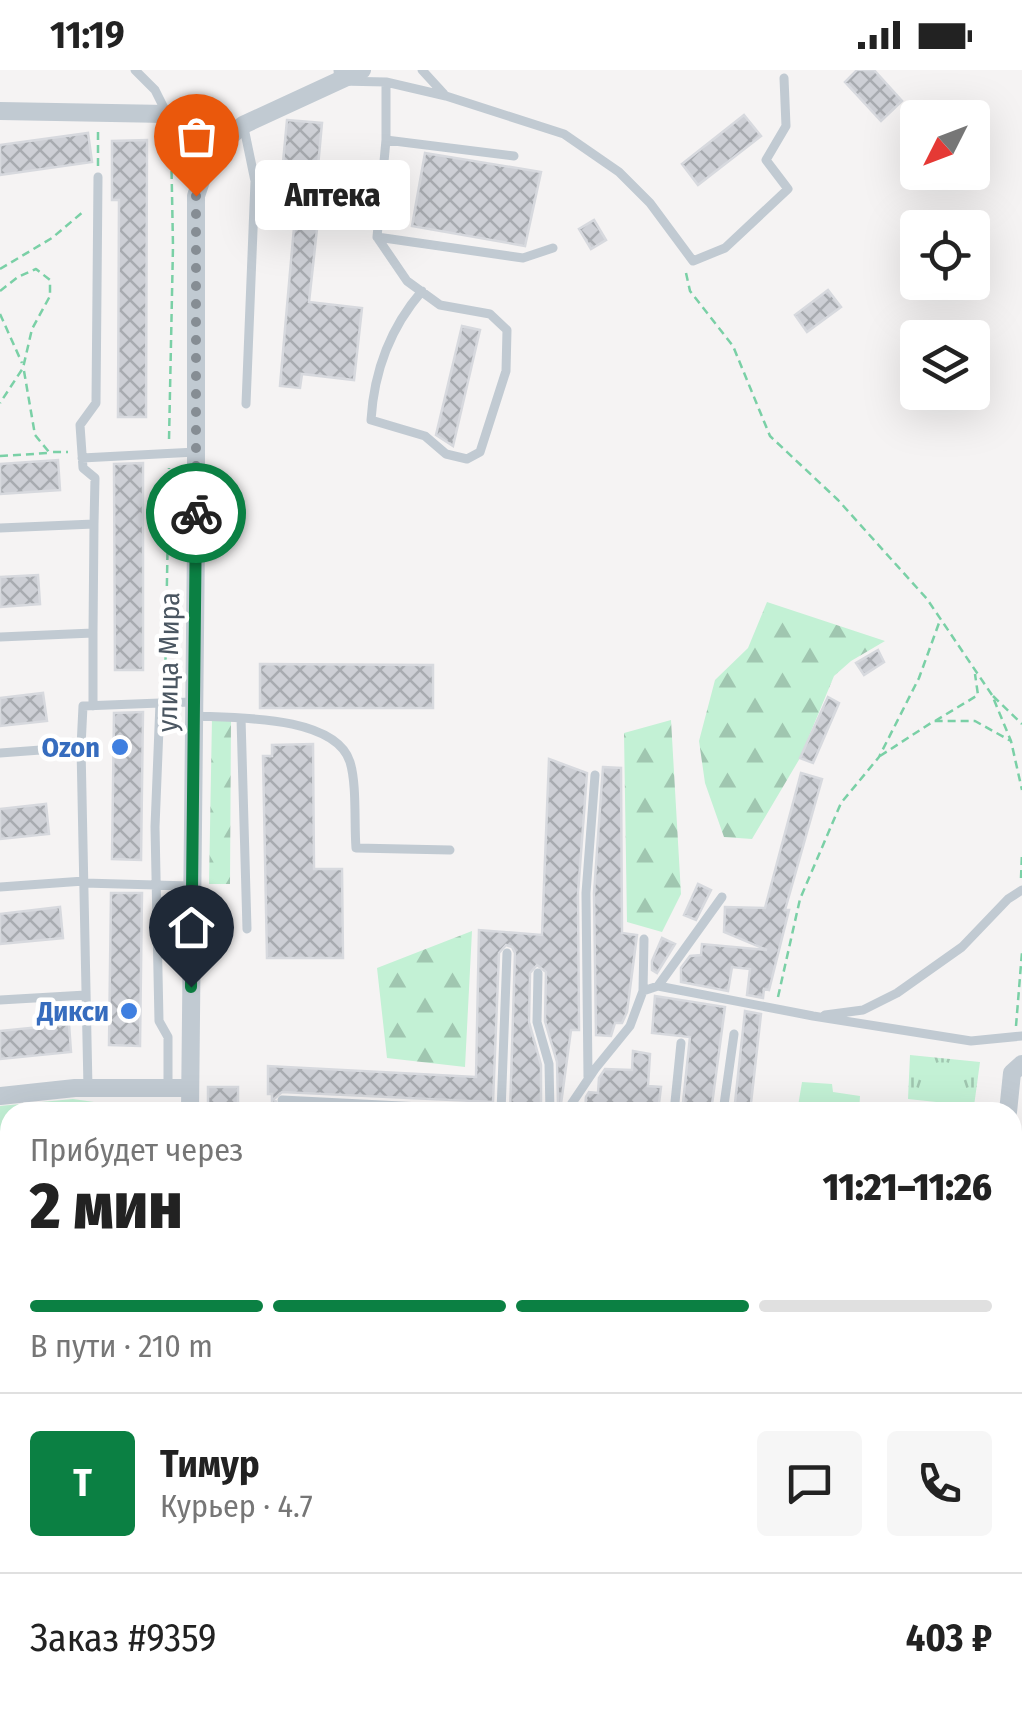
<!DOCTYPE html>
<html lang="ru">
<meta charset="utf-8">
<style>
:root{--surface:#fff;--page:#f6f6f6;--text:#222;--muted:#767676;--line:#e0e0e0;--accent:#0b8043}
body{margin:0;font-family:"Fira Sans Condensed",sans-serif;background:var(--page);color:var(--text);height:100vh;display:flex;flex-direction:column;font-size:38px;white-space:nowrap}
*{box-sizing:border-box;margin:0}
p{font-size:32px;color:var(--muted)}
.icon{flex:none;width:55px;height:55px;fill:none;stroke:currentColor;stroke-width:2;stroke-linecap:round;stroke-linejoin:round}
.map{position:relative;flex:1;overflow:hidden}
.drawer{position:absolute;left:0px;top:1032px;width:1022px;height:622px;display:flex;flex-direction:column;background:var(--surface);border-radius:30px 30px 0 0;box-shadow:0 10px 40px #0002}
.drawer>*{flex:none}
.needle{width:65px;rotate:228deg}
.tools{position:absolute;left:900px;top:30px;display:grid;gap:20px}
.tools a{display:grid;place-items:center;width:90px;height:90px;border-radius:10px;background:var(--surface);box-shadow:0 10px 40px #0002;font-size:50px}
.pin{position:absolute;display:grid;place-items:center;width:85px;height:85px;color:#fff;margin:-102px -42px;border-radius:50% 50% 50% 0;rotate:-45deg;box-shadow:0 0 10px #0007}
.pin .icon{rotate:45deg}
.courier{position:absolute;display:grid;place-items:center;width:100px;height:100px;margin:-50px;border:8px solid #0b8043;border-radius:50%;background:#fff;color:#222;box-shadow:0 2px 12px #0007}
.bubble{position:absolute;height:70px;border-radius:10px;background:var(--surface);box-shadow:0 10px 40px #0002;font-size:32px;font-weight:800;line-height:70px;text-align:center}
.overview em{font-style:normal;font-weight:800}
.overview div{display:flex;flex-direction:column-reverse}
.overview{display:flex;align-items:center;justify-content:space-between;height:170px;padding:0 30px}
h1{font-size:65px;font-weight:800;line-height:75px}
.bar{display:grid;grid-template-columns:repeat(4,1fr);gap:15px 10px;align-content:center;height:120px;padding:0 30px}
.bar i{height:12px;border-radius:8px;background:var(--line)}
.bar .selected{background:var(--accent)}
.bar p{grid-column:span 4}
.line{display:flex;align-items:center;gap:25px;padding:0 30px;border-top:2px solid var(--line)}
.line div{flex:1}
.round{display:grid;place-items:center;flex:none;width:105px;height:105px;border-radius:10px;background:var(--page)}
.status{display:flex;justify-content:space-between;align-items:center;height:70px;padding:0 50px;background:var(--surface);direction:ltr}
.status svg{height:28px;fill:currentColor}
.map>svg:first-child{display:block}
.grass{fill:url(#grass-tufts)}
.forest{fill:url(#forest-firs)}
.park{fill:#c3f1d5}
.building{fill:url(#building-cross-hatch);stroke:#d7d9de;stroke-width:2.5}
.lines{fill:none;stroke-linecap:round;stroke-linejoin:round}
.path{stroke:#7ad0a6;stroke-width:2.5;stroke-dasharray:8 5;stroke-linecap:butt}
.service{stroke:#c1cad2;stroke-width:9}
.minor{stroke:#c1cad2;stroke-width:18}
.done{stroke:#868d94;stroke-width:10;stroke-dasharray:0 18}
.route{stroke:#0b8043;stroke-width:12}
.shop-dot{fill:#3f7fe0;stroke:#fff;stroke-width:4}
.labels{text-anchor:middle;stroke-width:9;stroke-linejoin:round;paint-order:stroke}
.street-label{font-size:28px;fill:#4a5661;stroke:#fff}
.shop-label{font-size:28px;font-weight:bold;fill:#366cbe;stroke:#fff;text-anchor:end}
</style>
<div class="status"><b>11:19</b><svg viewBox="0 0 49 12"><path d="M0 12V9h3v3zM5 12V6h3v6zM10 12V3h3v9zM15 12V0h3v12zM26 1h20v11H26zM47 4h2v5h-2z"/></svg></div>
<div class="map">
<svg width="1022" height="1654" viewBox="0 0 1022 1654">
<defs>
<pattern id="grass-tufts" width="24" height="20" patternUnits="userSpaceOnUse" patternTransform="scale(2.5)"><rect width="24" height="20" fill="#c3f1d5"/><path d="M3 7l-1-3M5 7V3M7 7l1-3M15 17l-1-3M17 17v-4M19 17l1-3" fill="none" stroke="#a0c6b0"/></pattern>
<pattern id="forest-firs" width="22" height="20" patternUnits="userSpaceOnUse" patternTransform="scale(2.5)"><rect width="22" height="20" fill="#c3f1d5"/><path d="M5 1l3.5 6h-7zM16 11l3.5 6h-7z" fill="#a0c6b0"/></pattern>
<pattern id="building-cross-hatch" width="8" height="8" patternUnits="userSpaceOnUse" patternTransform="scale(2.5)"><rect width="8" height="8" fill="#cdcfd5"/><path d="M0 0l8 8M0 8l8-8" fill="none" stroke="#a8abb0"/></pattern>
</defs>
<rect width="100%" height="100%" fill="#f5f3f3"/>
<path class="grass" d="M910,985L980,992L974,1036L908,1029Z
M802,1012L832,1014L833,1022L860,1026L859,1042H797Z
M693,1645H738L735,1654H691Z"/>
<path class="forest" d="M767,532L885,571L851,591L834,606L800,688L752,769L724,767L705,713L699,671L715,610L748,578Z
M212,648H231L230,814H209Z
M671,650L681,824L662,862L627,852L624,663Z
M472,861L465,997L387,988L377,898Z"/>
<path class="park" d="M73,1029L94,1032L95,1042H10V1091L0,1088V1036Z"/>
<path class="building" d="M857,0H874L902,31L881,51L845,12Z
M744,45L761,66L698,115L682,94Z
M287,50L322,53L317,107L282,103Z
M88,63L92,92L0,105V75Z
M147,70L146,347H118L119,130H112V71Z
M425,83L541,102L525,176L412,156Z
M594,150L606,170L591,179L579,159Z
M294,157L317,159L309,232L362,238L354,310L302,304L300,318L280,316Z
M828,220L841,237L807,262L795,245Z
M462,256L480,260L453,376L436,365Z
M58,390L60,420L0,424V394Z
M143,393V600H115L114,394Z
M38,505L40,534L0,537V507Z
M878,580L884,592L864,605L856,593Z
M260,594L433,595V638H260Z
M43,623L47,651L0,656V628Z
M828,627L839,633L813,693L800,688Z
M143,642L141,790L112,789L114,643Z
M313,674L314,799H342L343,888H267L263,686H272V675Z
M549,689L587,703L578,823L579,960H571L561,1034H558L557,992L545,951L546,902L537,895L530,903L529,952L541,995V1042H510L515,883L512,877L506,875L499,883L493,1032L282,1022L274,1029L281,1038L369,1042H272V1024H268V996L476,1007L479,860L542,865Z
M603,697L621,698L622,863L637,865L627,942L622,953H615L611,966L596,965L594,823Z
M801,703L822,709L785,840H789L769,920L764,919L763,928L747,925L750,899L732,897L728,921L681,912V898L690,886L701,885L702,874L767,880L724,862L725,837L765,838Z
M46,734L49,764L0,769V739Z
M698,814L711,820L696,850L684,845Z
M111,823H142L140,976L109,975Z
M60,837L63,868L0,874V844Z
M662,868L675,874L657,903L652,900V891Z
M655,926L725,937L711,1042H682L690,967L652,963Z
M745,941L761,944L750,1042H734Z
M69,954L71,982L0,989V961Z
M633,981L650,984L648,1016L661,1017L658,1042L585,1041L586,1027L589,1022L598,1023L599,1008L605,999L632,1000Z
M208,1017H238V1042H208Z"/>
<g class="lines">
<path class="path" d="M167,63L171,71L173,176L169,370
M98,96V59
M0,199L52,168L84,141
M686,203L690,221L733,276L770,366L838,430L927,529L992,625L1011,671L1022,720
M0,221L18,207L36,199L50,210V226L32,259L23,298L0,333
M0,244L22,293
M24,301L35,365L49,382H68
M0,386L48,383
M165,620L169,398
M993,626L1022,654
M935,651L978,625L975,604
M880,686L934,651H975L1011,671
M1021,808L1022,783
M778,927L800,829L841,733L879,687L919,608L939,553
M1016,956L1022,882
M1012,1324L1022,1327
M1012,1326L1022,1373
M1012,1628L1022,1622
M1007,1645L1009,1654"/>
<path class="service" d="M135,0L155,20L167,44
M338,0L339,11L386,12L446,26L564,64L619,102L650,133L693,191L725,178L788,119L766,90L786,56L784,8
M422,0L444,24
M386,12V70L514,86
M244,58L255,111L246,334
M386,70L377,167L523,188L553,178
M377,167L407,211L440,235L490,244L507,260L506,301L480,382L467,389L446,384L425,366L371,350C374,301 390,258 422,221
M82,388L196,382
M94,454L95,408L83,398L80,355L96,333L98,107
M0,458L94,454L93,563
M0,567L93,563V636
M194,646C234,648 335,645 350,692C357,715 354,753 356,778L450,780
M241,648L247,859
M0,683L81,677
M84,813L191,816
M0,817L84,811
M538,903L537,952L549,994L550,1042
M658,916L722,827
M643,921L644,869
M0,930L86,925
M825,945L863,940L897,923L962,877L1008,829L1022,820
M588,1007L586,823L595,705
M88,1018L81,677L83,636L160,633
M168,1018V967L159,951L155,757L160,633L194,632
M282,1030L501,1041
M501,1042L507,883
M566,1042L595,999L630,956L643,921L658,916L813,946L971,971L1022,966
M674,1042L681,973
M723,1042L734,964
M0,1240L10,1241
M0,1417L10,1418"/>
<path class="minor" d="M0,41L167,44L189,50L210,84
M210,84L243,55L362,0
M0,1026L75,1018H190
M190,1042L196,470V126L210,84
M1008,1042L1012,1003L1022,994
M0,1099L10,1102
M0,1604L10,1603
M188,1654V1645
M357,1654V1645"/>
</g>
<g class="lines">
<path class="done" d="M196,126V443"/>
<path class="route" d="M191,917L196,443"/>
</g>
<g class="shop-dot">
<circle cx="120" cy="677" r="10"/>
<circle cx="129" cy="941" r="10"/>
</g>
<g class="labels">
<g class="street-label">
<text transform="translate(168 592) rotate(-89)" y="10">улица Мира</text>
</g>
<g class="shop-label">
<text x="100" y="687">Ozon</text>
<text x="109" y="951">Дикси</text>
</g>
</g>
</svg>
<div class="tools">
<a><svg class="needle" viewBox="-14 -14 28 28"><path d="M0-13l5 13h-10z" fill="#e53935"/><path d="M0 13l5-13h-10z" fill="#767676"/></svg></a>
<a><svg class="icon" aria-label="locate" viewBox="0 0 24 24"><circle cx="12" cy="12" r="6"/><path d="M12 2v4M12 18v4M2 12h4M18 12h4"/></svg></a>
<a><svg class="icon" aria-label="layers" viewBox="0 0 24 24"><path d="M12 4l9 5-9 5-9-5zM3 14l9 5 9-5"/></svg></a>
</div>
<div class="pin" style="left:196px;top:126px;background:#ea580c"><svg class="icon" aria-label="bag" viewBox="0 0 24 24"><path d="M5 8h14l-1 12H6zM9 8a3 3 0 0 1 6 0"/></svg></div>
<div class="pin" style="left:191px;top:917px;background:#1f2937"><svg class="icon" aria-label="home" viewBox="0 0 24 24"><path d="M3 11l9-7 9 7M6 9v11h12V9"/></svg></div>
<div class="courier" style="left:196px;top:443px"><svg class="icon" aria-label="bike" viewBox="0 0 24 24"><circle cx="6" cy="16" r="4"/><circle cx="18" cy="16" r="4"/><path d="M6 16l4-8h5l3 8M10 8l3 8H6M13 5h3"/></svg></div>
<div class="bubble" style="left:255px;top:90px;width:155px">Аптека</div>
<section class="drawer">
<div class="overview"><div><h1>2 мин</h1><p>Прибудет через</p></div><em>11:21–11:26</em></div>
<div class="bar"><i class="selected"></i><i class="selected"></i><i class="selected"></i><i></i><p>В пути · 210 m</p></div>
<div class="line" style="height:180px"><b class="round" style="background:var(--accent);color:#fff">Т</b><div><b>Тимур</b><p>Курьер · 4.7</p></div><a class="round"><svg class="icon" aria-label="chat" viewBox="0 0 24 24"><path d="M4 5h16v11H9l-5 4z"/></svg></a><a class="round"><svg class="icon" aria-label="phone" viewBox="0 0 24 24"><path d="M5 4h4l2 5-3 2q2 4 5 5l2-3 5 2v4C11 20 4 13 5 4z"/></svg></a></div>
<div class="line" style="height:130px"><div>Заказ #9359</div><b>403 ₽</b></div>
</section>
</div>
